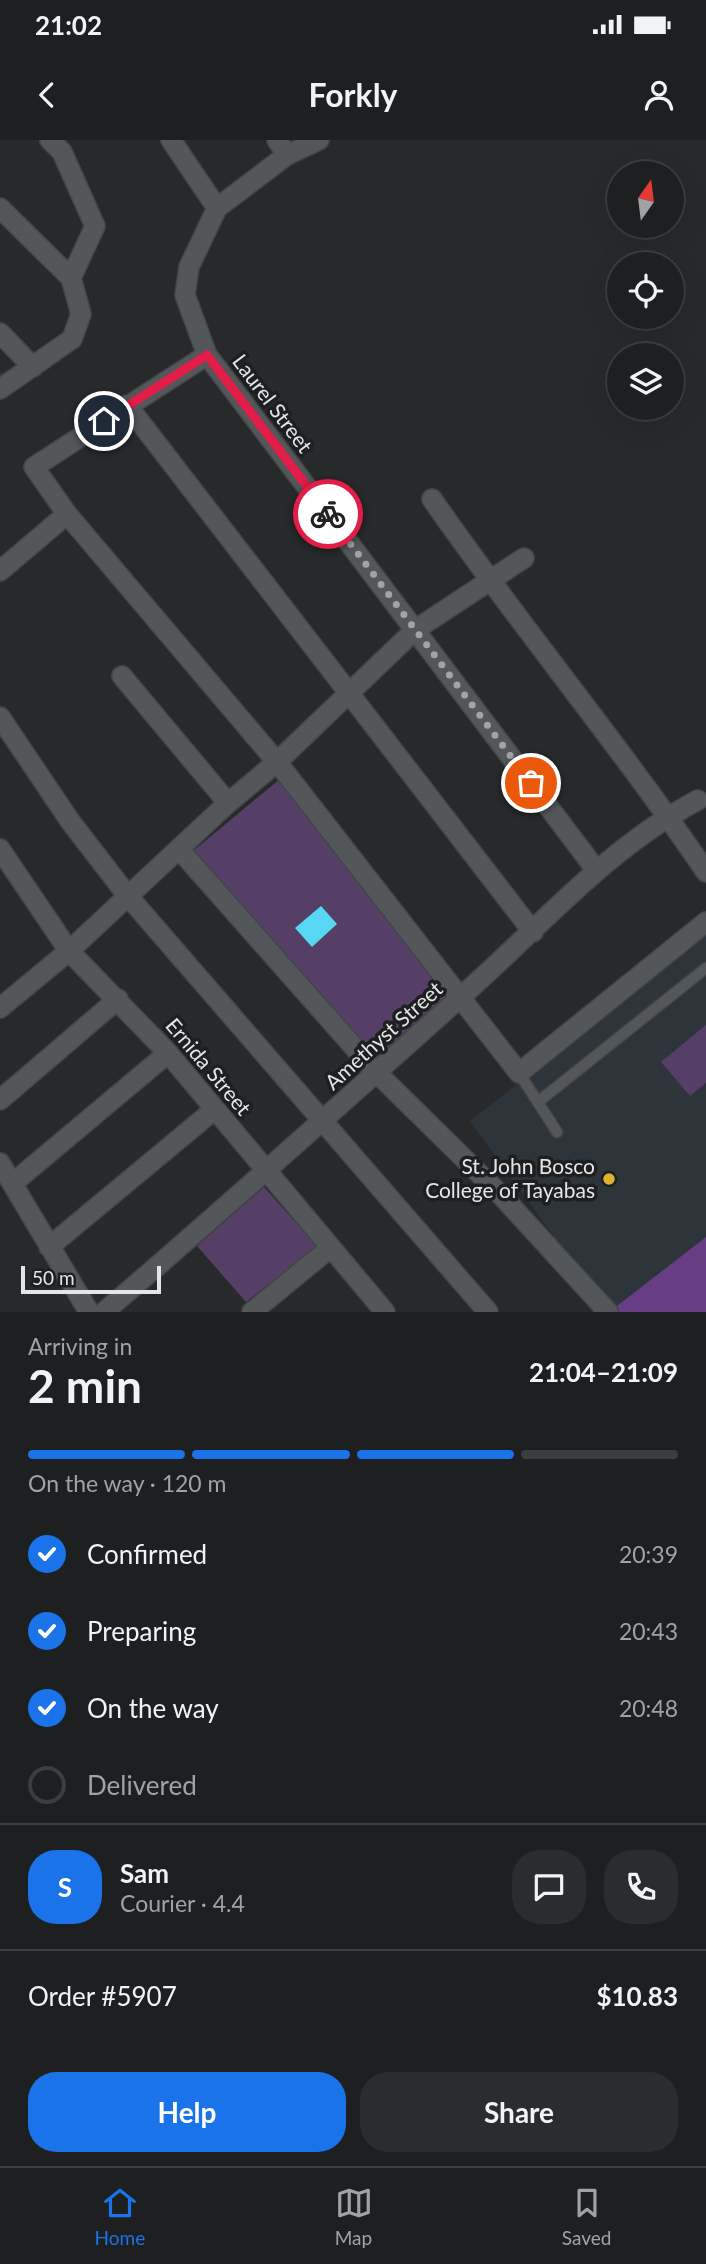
<!DOCTYPE html>
<meta charset="utf-8">
<style>
:root{--surface:#1d1f20;--page:#2a2c2d;--text:#f1f3f6;--muted:#a0a2a5;--line:#3b3d3e;--accent:#1a73e8}
body{margin:0;font-family:Lato,sans-serif;background:var(--page);color:var(--text);height:100vh;display:flex;flex-direction:column;font-size:26px;white-space:nowrap}
*{box-sizing:border-box;margin:0}
p{font-size:23px;color:var(--muted)}
.icon{flex:none;width:38px;height:38px;fill:none;stroke:currentColor;stroke-width:2;stroke-linecap:round;stroke-linejoin:round}
.map{position:relative;height:1172px;overflow:hidden}
.side{display:flex;flex-direction:column;background:var(--surface);flex:1}
.side>*{flex:none}
.needle{width:46px;rotate:14deg}
.tools{position:absolute;left:607px;top:21px;display:grid;gap:14px}
.tools a{display:grid;place-items:center;width:77px;height:77px;border-radius:50%;background:var(--surface);box-shadow:0 7px 28px #0002,0 0 0 2px var(--line);font-size:35px}
.scale{position:absolute;left:21px;bottom:18px;width:140px;box-sizing:border-box;padding-left:7px;border:4px solid #e4e5e6;border-top:0;font-size:19px;line-height:24px;white-space:nowrap;color:#e4e5e6;-webkit-text-stroke:5px #1d1f21;paint-order:stroke}
.pin{position:absolute;display:grid;place-items:center;width:60px;height:60px;color:#fff;margin:-30px;border:4px solid #fff;border-radius:50%;box-shadow:0 2px 7px #0007}
.courier{position:absolute;display:grid;place-items:center;width:70px;height:70px;margin:-35px;border:5px solid #e11d48;border-radius:50%;background:#fff;color:#222;box-shadow:0 2px 9px #0007}
.overview em{font-style:normal;font-weight:700}
.overview div{display:flex;flex-direction:column-reverse}
.overview{display:flex;align-items:center;justify-content:space-between;height:119px;padding:0 28px}
h1{font-size:46px;font-weight:700;line-height:52px}
.bar{display:grid;grid-template-columns:repeat(4,1fr);gap:10px 7px;align-content:center;height:84px;padding:0 28px}
.bar i{height:9px;border-radius:5px;background:var(--line)}
.bar .selected{background:var(--accent)}
.bar p{grid-column:span 4}
.line{display:flex;align-items:center;gap:18px;padding:0 28px;border-top:2px solid var(--line)}
.line div{flex:1}
.round{display:grid;place-items:center;flex:none;width:74px;height:74px;border-radius:28px;background:var(--page)}
ol{padding:0 28px;list-style:none}
li{display:flex;align-items:center;gap:21px;height:77px}
li p{margin-inline-start:auto}
li .icon{padding:7px;border-radius:50%;background:var(--accent);color:#fff;stroke-width:4}
li:last-child{color:var(--muted)}
li i{width:38px;height:38px;border:4px solid var(--line);border-radius:50%}
.action{display:flex;gap:14px;margin-top:auto;padding:14px 28px}
.action a{flex:1;height:80px;border-radius:28px;background:var(--accent);color:#fff;font-size:28px;font-weight:700;line-height:80px;text-align:center}
.action a+a{background:var(--page);color:var(--text)}
.status{display:flex;justify-content:space-between;align-items:center;height:49px;padding:0 35px;background:var(--surface);direction:ltr}
.status svg{height:19px;fill:currentColor}
header{display:flex;justify-content:space-between;align-items:center;height:91px;padding:0 28px;background:var(--surface);font-size:32px;font-weight:700}
.tabs{display:flex;justify-content:space-around;align-items:center;height:98px;border-top:2px solid var(--line);background:var(--surface);font-size:19px;color:var(--muted)}
.tabs a{display:grid;justify-items:center;gap:4px}
.tabs .selected{color:var(--accent)}
.map>svg:first-child{display:block}
.built{fill:#2e353a}
.green{fill:#563f67}
.forest{fill:#673e83}
.building{fill:#58d7f3}
.lines{fill:none;stroke-linecap:round;stroke-linejoin:round}
.service-casing{stroke:#434546;stroke-width:13}
.minor-casing{stroke:#434546;stroke-width:22}
.service{stroke:#545759;stroke-width:10}
.minor{stroke:#545759;stroke-width:19}
.done{stroke:#a2a3a5;stroke-width:7;stroke-dasharray:0 12.6}
.route{stroke:#e11d48;stroke-width:9}
.poi-dot{fill:#deb133;stroke:#1d1f21;stroke-width:2.5}
.labels{text-anchor:middle;stroke-width:7;stroke-linejoin:round;paint-order:stroke}
.street-label{font-size:21px;fill:#e4e5e6;stroke:#1d1f21}
.poi-label{font-size:21px;fill:#e4e5e6;stroke:#1d1f21;text-anchor:end}
</style>
<div class="status"><b>21:02</b><svg viewBox="0 0 49 12"><path d="M0 12V9h3v3zM5 12V6h3v6zM10 12V3h3v9zM15 12V0h3v12zM26 1h20v11H26zM47 4h2v5h-2z"/></svg></div>
<header><svg class="icon" aria-label="back" viewBox="0 0 24 24"><path d="M15 5l-7 7 7 7"/></svg>Forkly<svg class="icon" aria-label="person" viewBox="0 0 24 24"><circle cx="12" cy="8" r="4"/><path d="M4 21q1-7 8-7t8 7"/></svg></header>
<div class="map">
<svg width="706" height="1172" viewBox="0 0 706 1172">
<rect width="100%" height="100%" fill="#27292b"/>
<path class="built" d="M706,796V1097L609,1172L470,981Z"/>
<path class="green" d="M280,639L450,856L377,918L193,711Z
M706,885V943L690,956L661,922Z
M264,1047L317,1106L246,1162L197,1106Z"/>
<path class="forest" d="M706,1097V1172H609Z"/>
<path class="building" d="M321,766L337,784L312,807L295,788Z"/>
<g class="lines">
<g class="service-casing">
<path id="service" d="M519,933L557,992
M538,962L706,828"/>
</g>
<g class="minor-casing">
<path id="minor" d="M171,0L217,68
M277,0L287,15
M319,0L287,15L217,68L189,127L185,155L207,215L597,731
M0,68L71,138
M0,193L33,227
M207,215L34,327L67,374L277,622L519,933L706,782
M0,249L72,199L81,174L71,138L95,86L62,12L50,0
M127,265L533,792
M432,359C520,486 619,604 706,732
M0,431L67,374
M122,536L228,663
M0,577L70,681L127,755L488,1172
M0,709L69,811L168,913L385,1172
M179,709L376,932L500,1054L608,1172
M0,868L69,811L228,663L277,622L415,490L524,418
M0,960L118,859
M0,1023L89,1172
M13,1043L168,913
M49,1107L215,969
M104,1172C229,1065 351,955 474,845C545,781 612,705 698,660
M252,1172L330,1108"/>
</g>
<use href="#service" class="service"/>
<use href="#minor" class="minor"/>
</g>
<g class="lines">
<path class="done" d="M328,374L531,643"/>
<path class="route" d="M104,281L207,215L328,374"/>
</g>
<circle class="poi-dot" cx="609" cy="1039" r="7"/>
<g class="labels">
<g class="street-label">
<text transform="translate(272 264) rotate(53)" y="7">Laurel Street</text>
<text transform="translate(384 896) rotate(-42)" y="7">Amethyst Street</text>
<text transform="translate(208 927) rotate(50)" y="7">Ernida Street</text>
</g>
<g class="poi-label">
<text x="595" y="1034">St. John Bosco<tspan x="595" dy="24">College of Tayabas</tspan></text>
</g>
</g>
</svg>
<div class="tools">
<a><svg class="needle" viewBox="-14 -14 28 28"><path d="M0-13l5 13h-10z" fill="#e53935"/><path d="M0 13l5-13h-10z" fill="#a0a2a5"/></svg></a>
<a><svg class="icon" aria-label="locate" viewBox="0 0 24 24"><circle cx="12" cy="12" r="6"/><path d="M12 2v4M12 18v4M2 12h4M18 12h4"/></svg></a>
<a><svg class="icon" aria-label="layers" viewBox="0 0 24 24"><path d="M12 4l9 5-9 5-9-5zM3 14l9 5 9-5"/></svg></a>
</div>
<div class="scale">50 m</div>
<div class="pin" style="left:531px;top:643px;background:#ea580c"><svg class="icon" aria-label="bag" viewBox="0 0 24 24"><path d="M5 8h14l-1 12H6zM9 8a3 3 0 0 1 6 0"/></svg></div>
<div class="pin" style="left:104px;top:281px;background:#1f2937"><svg class="icon" aria-label="home" viewBox="0 0 24 24"><path d="M3 11l9-7 9 7M6 9v11h12V9"/></svg></div>
<div class="courier" style="left:328px;top:374px"><svg class="icon" aria-label="bike" viewBox="0 0 24 24"><circle cx="6" cy="16" r="4"/><circle cx="18" cy="16" r="4"/><path d="M6 16l4-8h5l3 8M10 8l3 8H6M13 5h3"/></svg></div>
</div>
<section class="side">
<div class="overview"><div><h1>2 min</h1><p>Arriving in</p></div><em>21:04–21:09</em></div>
<div class="bar"><i class="selected"></i><i class="selected"></i><i class="selected"></i><i></i><p>On the way · 120 m</p></div>
<ol>
<li><svg class="icon" aria-label="check" viewBox="0 0 24 24"><path d="M5 12l5 5 9-10"/></svg>Confirmed<p>20:39</p></li>
<li><svg class="icon" aria-label="check" viewBox="0 0 24 24"><path d="M5 12l5 5 9-10"/></svg>Preparing<p>20:43</p></li>
<li><svg class="icon" aria-label="check" viewBox="0 0 24 24"><path d="M5 12l5 5 9-10"/></svg>On the way<p>20:48</p></li>
<li><i></i>Delivered</li>
</ol>
<div class="line" style="height:126px"><b class="round" style="background:var(--accent);color:#fff">S</b><div><b>Sam</b><p>Courier · 4.4</p></div><a class="round"><svg class="icon" aria-label="chat" viewBox="0 0 24 24"><path d="M4 5h16v11H9l-5 4z"/></svg></a><a class="round"><svg class="icon" aria-label="phone" viewBox="0 0 24 24"><path d="M5 4h4l2 5-3 2q2 4 5 5l2-3 5 2v4C11 20 4 13 5 4z"/></svg></a></div>
<div class="line" style="height:91px"><div>Order #5907</div><b>$10.83</b></div>
<div class="action"><a>Help</a><a>Share</a></div>
</section>
<nav class="tabs">
<a class="selected"><svg class="icon" aria-label="home" viewBox="0 0 24 24"><path d="M3 11l9-7 9 7M6 9v11h12V9"/></svg>Home</a>
<a><svg class="icon" aria-label="map" viewBox="0 0 24 24"><path d="M3 6l6-2 6 2 6-2v14l-6 2-6-2-6 2zM9 4v14M15 6v14"/></svg>Map</a>
<a><svg class="icon" aria-label="saved" viewBox="0 0 24 24"><path d="M7 4h10v16l-5-4-5 4z"/></svg>Saved</a>
</nav>
